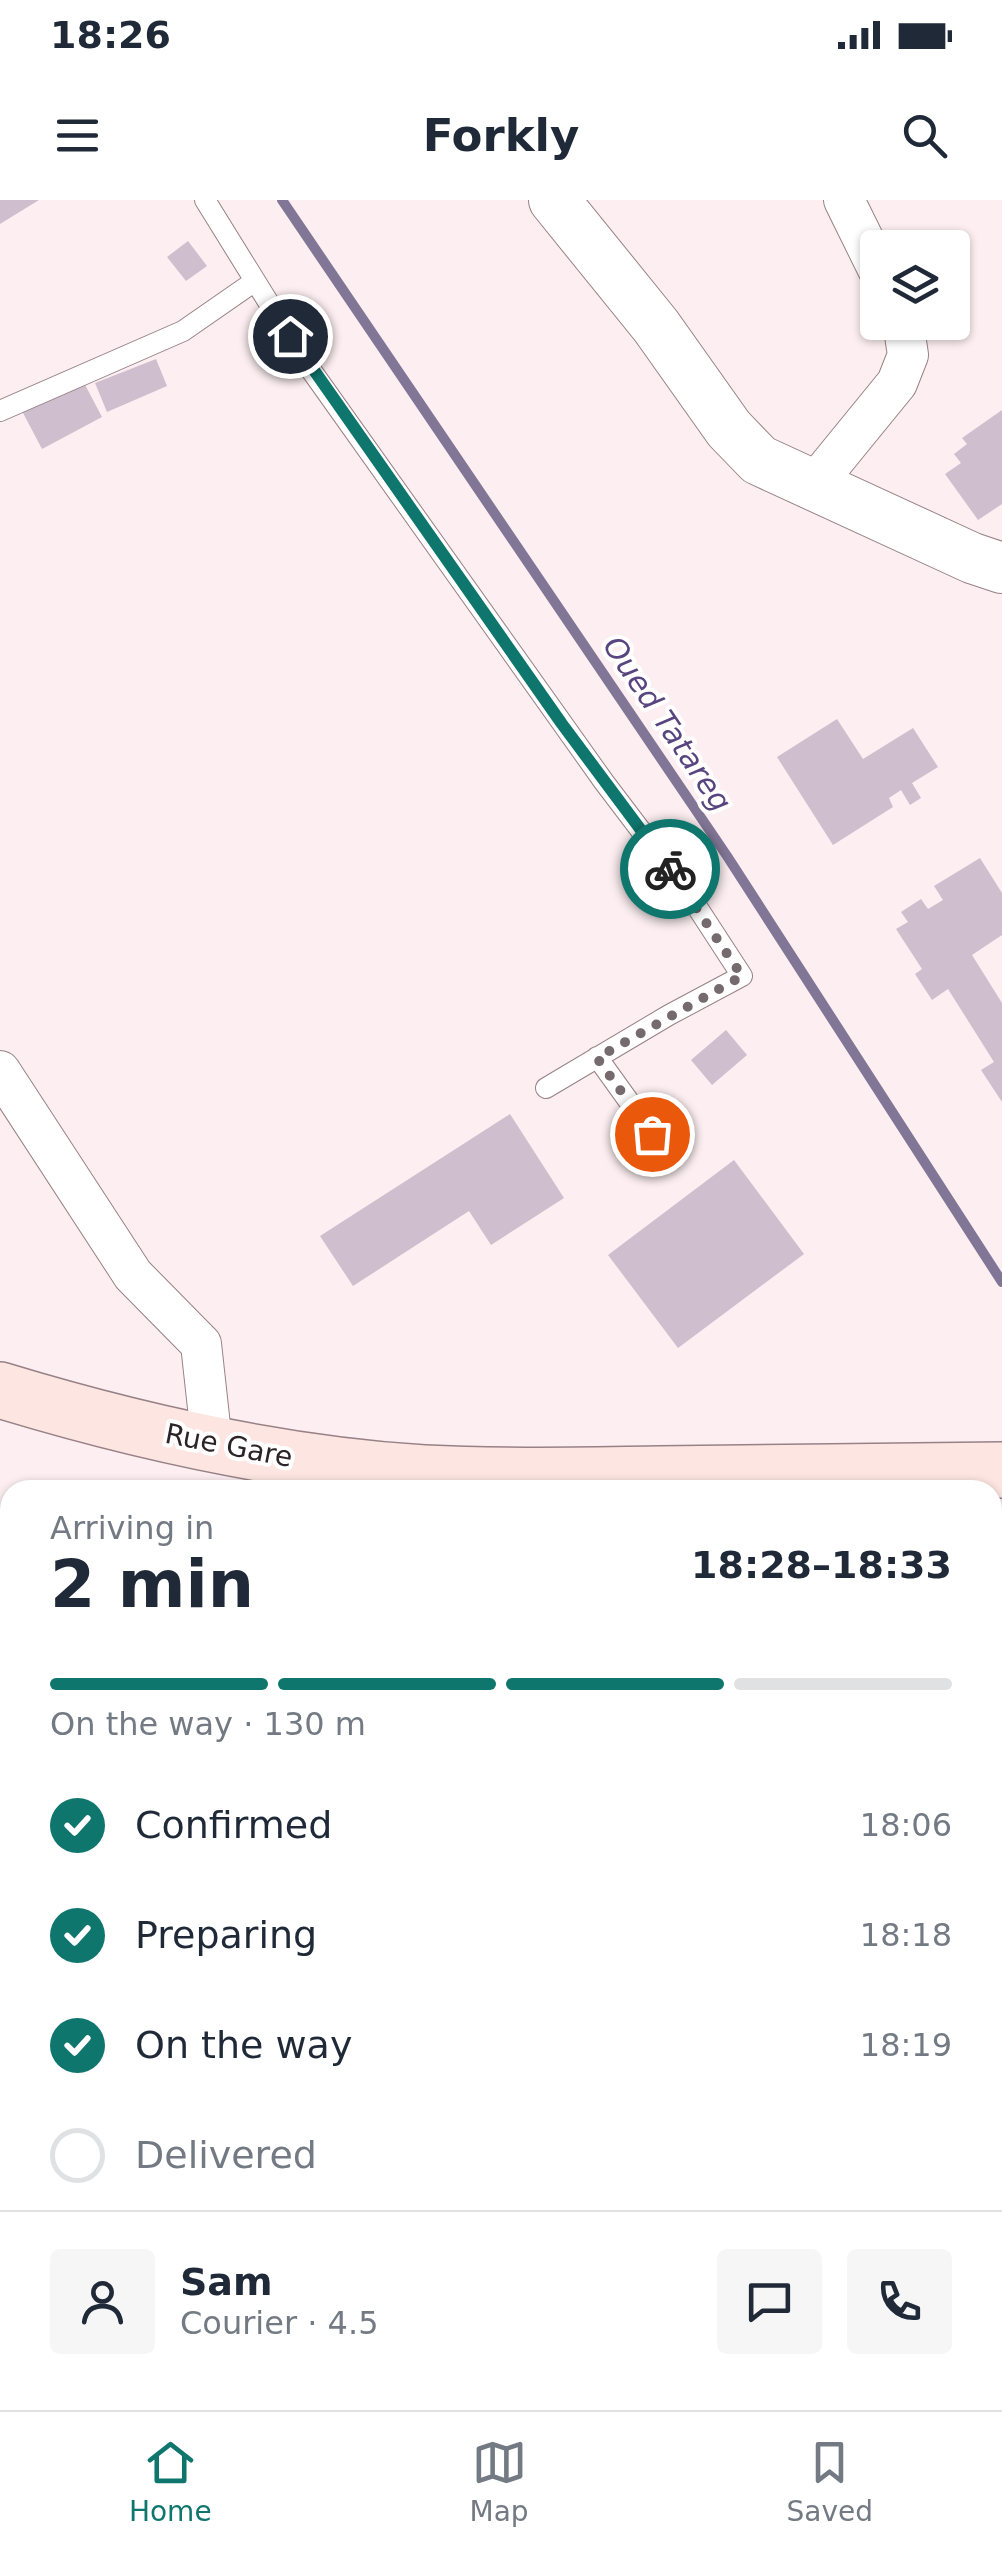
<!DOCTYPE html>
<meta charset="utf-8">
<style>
:root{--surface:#fff;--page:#f6f6f7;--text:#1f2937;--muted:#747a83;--line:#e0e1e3;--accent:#0f766e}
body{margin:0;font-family:"DejaVu Sans",sans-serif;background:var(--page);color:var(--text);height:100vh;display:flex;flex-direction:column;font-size:38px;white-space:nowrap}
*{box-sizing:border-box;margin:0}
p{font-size:32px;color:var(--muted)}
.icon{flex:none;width:55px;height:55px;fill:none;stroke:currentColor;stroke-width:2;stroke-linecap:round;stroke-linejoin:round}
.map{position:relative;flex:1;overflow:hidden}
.details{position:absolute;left:0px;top:1280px;width:1002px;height:930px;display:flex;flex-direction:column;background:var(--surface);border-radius:30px 30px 0 0;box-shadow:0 2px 8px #0004}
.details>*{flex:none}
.controls{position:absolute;left:860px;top:30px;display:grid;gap:20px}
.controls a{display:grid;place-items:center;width:110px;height:110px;border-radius:10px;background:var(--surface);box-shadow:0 2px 8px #0004;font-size:50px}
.pin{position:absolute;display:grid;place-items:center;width:85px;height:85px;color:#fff;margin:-42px;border:5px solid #fff;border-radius:50%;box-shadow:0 2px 10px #0007}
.courier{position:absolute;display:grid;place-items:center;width:100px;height:100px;margin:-50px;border:8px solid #0f766e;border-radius:50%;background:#fff;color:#222;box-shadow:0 2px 12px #0007}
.summary em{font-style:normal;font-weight:600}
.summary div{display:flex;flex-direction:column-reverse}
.summary{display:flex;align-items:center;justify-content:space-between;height:170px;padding:0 50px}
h1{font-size:65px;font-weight:600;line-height:75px}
.bar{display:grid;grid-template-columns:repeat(4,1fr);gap:15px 10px;align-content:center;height:120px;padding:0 50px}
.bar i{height:12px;border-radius:8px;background:var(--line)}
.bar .selected{background:var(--accent)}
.bar p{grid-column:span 4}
.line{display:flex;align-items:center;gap:25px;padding:0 50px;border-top:2px solid var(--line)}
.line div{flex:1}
.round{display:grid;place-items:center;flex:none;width:105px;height:105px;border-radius:10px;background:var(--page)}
ol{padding:0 50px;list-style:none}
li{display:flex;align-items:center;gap:30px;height:110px}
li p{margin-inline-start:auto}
li .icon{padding:10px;border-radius:50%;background:var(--accent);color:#fff;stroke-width:4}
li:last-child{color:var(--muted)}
li i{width:55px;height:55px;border:5px solid var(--line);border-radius:50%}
.status{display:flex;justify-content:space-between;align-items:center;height:70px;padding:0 50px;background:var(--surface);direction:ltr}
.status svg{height:28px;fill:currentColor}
header{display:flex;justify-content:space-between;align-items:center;height:130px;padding:0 50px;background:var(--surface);font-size:45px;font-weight:600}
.dock{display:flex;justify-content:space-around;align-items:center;height:140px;border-top:2px solid var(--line);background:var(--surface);font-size:28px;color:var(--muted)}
.dock a{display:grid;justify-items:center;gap:5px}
.dock .selected{color:var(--accent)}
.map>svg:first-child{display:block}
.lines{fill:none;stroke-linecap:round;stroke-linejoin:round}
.stream{stroke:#827696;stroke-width:10}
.building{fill:#cfbecd}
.service-casing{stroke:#978187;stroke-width:22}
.minor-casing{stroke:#978187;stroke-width:42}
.tertiary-casing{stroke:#978187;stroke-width:52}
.secondary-casing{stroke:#978187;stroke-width:58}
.service{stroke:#fff;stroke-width:20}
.minor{stroke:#fff;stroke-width:40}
.tertiary{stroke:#fff;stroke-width:50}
.secondary{stroke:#fde6e1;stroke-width:55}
.rail{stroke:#473e41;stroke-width:8;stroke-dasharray:5 10;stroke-linecap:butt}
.done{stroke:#756a6d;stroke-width:10;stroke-dasharray:0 18}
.route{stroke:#0f766e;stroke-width:12}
.labels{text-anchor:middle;stroke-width:8;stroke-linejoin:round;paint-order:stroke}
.street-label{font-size:28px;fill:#2c2326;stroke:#fff}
.water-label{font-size:30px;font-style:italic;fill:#58447e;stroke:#fff}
</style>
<div class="status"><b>18:26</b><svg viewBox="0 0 49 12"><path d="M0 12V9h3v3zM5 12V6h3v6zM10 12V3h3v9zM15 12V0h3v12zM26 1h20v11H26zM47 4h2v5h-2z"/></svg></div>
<header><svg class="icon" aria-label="menu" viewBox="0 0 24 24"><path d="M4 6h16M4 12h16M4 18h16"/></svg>Forkly<svg class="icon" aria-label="search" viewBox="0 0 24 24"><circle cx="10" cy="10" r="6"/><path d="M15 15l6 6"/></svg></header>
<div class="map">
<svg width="1002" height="2210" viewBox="0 0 1002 2210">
<rect width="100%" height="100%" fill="#fceef1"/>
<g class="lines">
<path class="stream" d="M282,0L727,656L1002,1082"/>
</g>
<path class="building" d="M0,0H39L0,24Z
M188,41L207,66L186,81L167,57Z
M156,159L167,186L107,212L95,183Z
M82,179L102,217L42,249L22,211Z
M1002,210V304L978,320L945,274L961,263L954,254L967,244L962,238Z
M837,519L863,559L913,528L938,567L912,583L921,598L910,605L901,590L889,598L893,607L833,645L777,557Z
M980,658L1002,693V735L972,755L1002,803V902L981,870L994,862L948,789L932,800L915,774L922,769L896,729L908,722L901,712L921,699L928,709L943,700L934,686Z
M726,830L747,855L712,885L691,860Z
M510,914L564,998L491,1045L469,1011L353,1086L320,1036Z
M734,960L804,1054L678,1148L608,1055Z
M1002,1775V1884L992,1886V1777Z"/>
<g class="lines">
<g class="service-casing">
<path id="service" d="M205,0L306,163L604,582L686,690L742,776L669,815L546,888
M0,211L183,131L255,81
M597,857L671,960"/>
</g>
<g class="minor-casing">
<path id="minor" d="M844,0L878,69
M813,286L897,183L908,155L903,122
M0,871L133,1075L201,1144L212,1244
M0,1516L10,1520
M992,1955L1002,1977
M407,2200L410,2210"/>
</g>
<g class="tertiary-casing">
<path id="tertiary" d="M554,0L656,126L729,229L759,260L972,358L1002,368"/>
</g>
<g class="secondary-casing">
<path id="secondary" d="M0,1190C138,1232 281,1264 424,1273C503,1277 582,1275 660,1274C774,1273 888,1271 1002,1270"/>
</g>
<use href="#service" class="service"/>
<use href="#minor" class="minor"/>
<use href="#tertiary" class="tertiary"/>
<use href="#secondary" class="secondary"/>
<path class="rail" d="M0,1376L10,1380
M0,1395L10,1398
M992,1545H1002
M992,1561L1002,1562"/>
</g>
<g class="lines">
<path class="done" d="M652,934L597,858L742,776L670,669"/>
<path class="route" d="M290,136L562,524L670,669"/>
</g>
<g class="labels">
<g class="street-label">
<text transform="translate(229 1245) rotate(11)" y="10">Rue Gare</text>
</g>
<g class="water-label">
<text transform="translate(667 524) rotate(56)" y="10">Oued Tatareg</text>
</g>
</g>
</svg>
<div class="controls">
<a><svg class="icon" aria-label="layers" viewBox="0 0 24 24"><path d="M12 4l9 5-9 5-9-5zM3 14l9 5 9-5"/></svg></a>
</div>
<div class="pin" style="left:652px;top:934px;background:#ea580c"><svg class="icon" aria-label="bag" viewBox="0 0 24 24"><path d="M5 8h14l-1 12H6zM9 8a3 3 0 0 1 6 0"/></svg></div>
<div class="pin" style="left:290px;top:136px;background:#1f2937"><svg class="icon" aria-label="home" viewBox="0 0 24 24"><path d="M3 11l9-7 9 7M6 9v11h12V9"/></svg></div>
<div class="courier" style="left:670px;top:669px"><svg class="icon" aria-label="bike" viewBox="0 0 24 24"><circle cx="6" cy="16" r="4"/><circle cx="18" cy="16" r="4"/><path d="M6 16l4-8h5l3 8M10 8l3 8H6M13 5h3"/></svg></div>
<section class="details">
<div class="summary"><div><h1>2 min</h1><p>Arriving in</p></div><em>18:28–18:33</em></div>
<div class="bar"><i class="selected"></i><i class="selected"></i><i class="selected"></i><i></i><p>On the way · 130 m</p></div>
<ol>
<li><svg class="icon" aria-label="check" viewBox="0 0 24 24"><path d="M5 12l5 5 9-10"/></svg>Confirmed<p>18:06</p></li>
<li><svg class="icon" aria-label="check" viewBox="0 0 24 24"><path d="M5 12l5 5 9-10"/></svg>Preparing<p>18:18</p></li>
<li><svg class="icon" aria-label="check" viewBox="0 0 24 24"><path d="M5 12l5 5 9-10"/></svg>On the way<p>18:19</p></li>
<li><i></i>Delivered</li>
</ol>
<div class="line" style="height:180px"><a class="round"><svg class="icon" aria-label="person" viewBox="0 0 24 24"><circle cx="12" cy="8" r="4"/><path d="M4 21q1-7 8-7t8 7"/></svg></a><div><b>Sam</b><p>Courier · 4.5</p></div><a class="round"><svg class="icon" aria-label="chat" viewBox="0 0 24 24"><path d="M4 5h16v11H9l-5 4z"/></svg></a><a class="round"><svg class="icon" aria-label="phone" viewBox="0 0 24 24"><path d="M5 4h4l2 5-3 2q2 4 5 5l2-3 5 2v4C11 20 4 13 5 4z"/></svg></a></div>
</section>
</div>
<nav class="dock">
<a class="selected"><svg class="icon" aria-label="home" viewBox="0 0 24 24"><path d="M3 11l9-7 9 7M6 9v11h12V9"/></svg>Home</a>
<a><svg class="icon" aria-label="map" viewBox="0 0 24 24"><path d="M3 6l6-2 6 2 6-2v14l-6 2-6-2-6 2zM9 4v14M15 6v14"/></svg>Map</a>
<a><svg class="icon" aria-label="saved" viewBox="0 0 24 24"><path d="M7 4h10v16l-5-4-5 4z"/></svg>Saved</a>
</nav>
